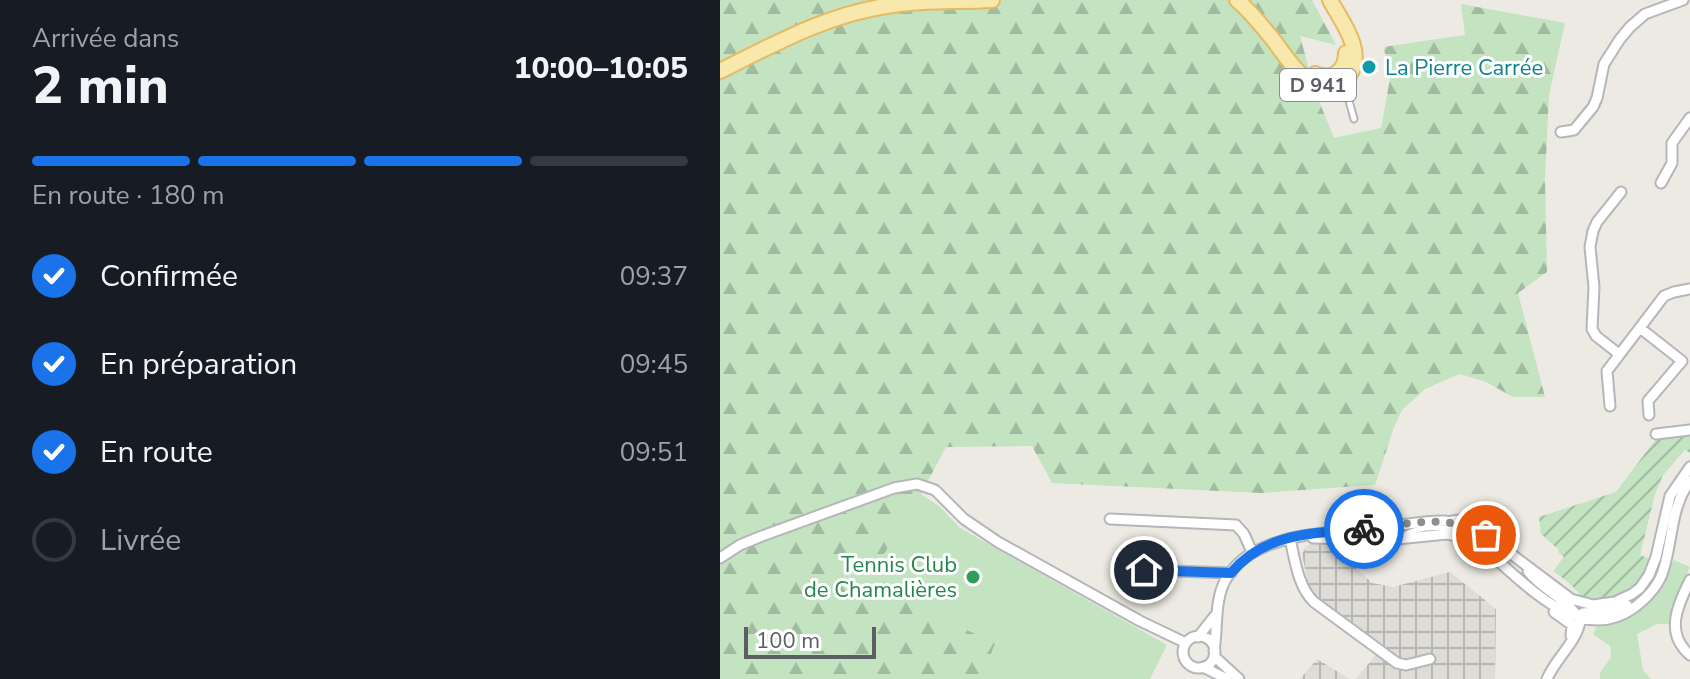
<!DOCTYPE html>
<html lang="fr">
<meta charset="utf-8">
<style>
:root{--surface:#171b24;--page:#20242c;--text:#f1f3f6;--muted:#9ea1a6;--line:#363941;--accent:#1a73e8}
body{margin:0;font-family:"Nunito Sans",sans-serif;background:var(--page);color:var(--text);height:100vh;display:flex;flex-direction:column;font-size:30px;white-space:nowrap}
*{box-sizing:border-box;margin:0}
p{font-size:26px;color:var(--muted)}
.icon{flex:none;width:44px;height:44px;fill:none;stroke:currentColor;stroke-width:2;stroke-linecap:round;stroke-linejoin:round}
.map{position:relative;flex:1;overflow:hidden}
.side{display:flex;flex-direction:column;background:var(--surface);width:720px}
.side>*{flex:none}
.scale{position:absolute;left:24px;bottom:20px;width:132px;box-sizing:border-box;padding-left:8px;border:4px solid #5b5f63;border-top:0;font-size:22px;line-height:28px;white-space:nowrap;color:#5b5f63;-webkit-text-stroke:6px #fff;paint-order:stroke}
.pin{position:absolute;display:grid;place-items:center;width:68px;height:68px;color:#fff;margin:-34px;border:4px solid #fff;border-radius:50%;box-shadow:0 2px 8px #0007}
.courier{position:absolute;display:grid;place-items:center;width:80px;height:80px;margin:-40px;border:6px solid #1a73e8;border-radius:50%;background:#fff;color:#222;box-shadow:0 2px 10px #0007}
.summary em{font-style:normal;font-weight:800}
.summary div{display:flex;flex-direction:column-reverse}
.summary{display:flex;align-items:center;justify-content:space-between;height:136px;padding:0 32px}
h1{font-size:52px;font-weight:800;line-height:60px}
.bar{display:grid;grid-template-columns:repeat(4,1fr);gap:12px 8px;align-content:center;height:96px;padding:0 32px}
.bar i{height:10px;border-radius:6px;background:var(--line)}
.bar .current{background:var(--accent)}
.bar p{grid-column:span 4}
ol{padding:0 32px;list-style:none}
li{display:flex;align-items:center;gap:24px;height:88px}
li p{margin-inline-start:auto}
li .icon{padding:8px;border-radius:50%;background:var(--accent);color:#fff;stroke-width:4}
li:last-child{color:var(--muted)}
li i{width:44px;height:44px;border:4px solid var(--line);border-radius:50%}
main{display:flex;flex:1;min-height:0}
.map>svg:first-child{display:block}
.industrial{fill:url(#industrial-grid)}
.forest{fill:url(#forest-firs)}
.park{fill:#c3e3c1}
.garden{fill:url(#garden-furrows)}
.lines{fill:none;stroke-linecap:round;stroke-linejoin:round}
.lane-casing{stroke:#b4b6b9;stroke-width:9}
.street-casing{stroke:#b4b6b9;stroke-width:13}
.primary-casing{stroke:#e6ba63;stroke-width:18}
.lane{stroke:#fff;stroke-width:5}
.street{stroke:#fff;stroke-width:9}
.primary{stroke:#f9e8ac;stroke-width:14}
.done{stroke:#8e9090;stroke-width:8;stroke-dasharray:0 14.4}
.route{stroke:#1a73e8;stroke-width:10}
.culture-dot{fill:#0f9aa8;stroke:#fff;stroke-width:3}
.leisure-dot{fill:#2e9e5b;stroke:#fff;stroke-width:3}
.labels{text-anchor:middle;stroke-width:6;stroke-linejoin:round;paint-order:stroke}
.shield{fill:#fff;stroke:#8c8f92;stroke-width:2}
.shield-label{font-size:20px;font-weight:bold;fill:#5b5f63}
.culture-label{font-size:22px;fill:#0d838f;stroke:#fff;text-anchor:start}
.leisure-label{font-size:22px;fill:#27864d;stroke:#fff;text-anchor:end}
</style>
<main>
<section class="side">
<div class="summary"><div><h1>2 min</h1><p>Arrivée dans</p></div><em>10:00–10:05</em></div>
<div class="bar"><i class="current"></i><i class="current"></i><i class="current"></i><i></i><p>En route · 180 m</p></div>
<ol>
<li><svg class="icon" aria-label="check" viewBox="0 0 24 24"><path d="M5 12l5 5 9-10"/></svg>Confirmée<p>09:37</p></li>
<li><svg class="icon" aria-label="check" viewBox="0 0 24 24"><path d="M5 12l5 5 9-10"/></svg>En préparation<p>09:45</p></li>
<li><svg class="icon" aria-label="check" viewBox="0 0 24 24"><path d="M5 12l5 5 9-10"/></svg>En route<p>09:51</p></li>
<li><i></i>Livrée</li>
</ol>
</section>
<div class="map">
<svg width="970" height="679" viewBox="0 0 970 679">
<defs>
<pattern id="industrial-grid" width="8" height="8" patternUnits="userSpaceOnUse" patternTransform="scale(2)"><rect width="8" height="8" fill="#dedcd7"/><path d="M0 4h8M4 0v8" fill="none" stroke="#b7b6b2"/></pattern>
<pattern id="forest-firs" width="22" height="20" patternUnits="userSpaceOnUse" patternTransform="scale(2)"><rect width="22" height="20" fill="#c3e3c1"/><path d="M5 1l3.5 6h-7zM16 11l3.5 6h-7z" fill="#a1bba0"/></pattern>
<pattern id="garden-furrows" width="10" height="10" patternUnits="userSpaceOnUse" patternTransform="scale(2)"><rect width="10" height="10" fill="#c3e3c1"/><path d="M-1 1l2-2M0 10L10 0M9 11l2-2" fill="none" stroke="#a1bba0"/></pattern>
</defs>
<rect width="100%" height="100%" fill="#edeae3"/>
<path class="industrial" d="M592,543H607L617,550L652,583L673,587L730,572L776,609L775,679H636L664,645L605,604L589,588L582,554L586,547Z
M597,659L630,679H580Z"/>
<path class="forest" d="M0,0H592L616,45L580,36L595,91L614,138L661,128L671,73L663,47L745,35L741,4L845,23L829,95L825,178L827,272L798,293L825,397H793L766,382L739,374L705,389L682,410L674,427L655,485L541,493L332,483L312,446L226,447L201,494L160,561L232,623L276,643L265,670L280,679H0Z"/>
<path class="park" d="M201,494L220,507L240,528L447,645L430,679H280L265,670L275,643L232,623L160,561Z
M954,560L970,567L953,603L949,624H937L917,634L923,670L931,679H880V673L891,657L890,646L873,634L877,627C916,626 938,591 954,560Z"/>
<path class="garden" d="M970,433V453L965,450L943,475L935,494L920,555L930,559C928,566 924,575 918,581C906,593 879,604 863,596C858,594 854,587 849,583C844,579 839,575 833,571L844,557L838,552L839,550L821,534L819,517L896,492L936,439Z"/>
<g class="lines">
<g class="lane-casing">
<path id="lane" d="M624,82L634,119
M681,537C711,518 742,531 770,544L777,543C780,535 779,520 774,514L732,519"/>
</g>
<g class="street-casing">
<path id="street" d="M841,132L854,130L873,107L877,98L884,64L900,39L910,27L925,14L963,0
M941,183L952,163V143L970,118
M920,328L962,361L928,401L929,415
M899,354L876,336L872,329L874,287L870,247L873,231L877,222L901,192
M890,406L887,371L944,296L954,292L970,289
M936,434L970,430
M390,519L516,525L524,534L532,552
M593,538L667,540L727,534L745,538L764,549C805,582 859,648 915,607C928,597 940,584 944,568C953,538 951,506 970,481
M570,539C575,560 578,587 594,602L677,663L686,665L710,659
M0,558L20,545L42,536L174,488L197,484L215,490L244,519L278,542L420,621L466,643
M424,570L511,573
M808,571C822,590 850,600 860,621C857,642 835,659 827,679
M970,580C958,605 944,633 970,655
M834,612L852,625L851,636
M858,618L863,613L891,611L907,605
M463 652a16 16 0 1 1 32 0a16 16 0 1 1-32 0Z
M478,637L497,613
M494,651C498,627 494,600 506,579C513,567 526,555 538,550C575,531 617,533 658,528C680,526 703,520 725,521C740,522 753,527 766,535L851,599L873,605L895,602L912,594L920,588L929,575L936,557L950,496L970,467
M494,656L519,679
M483,667L507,679"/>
</g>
<g class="primary-casing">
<path id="primary" d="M517,0C530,11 540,24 551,37C565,54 583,89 610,86C619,85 626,81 630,74C645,50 621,21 610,0
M0,71C56,43 110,13 173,5C205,0 239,2 272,0
M595,74C612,81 626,71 626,53"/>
</g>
<use href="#lane" class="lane"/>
<use href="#street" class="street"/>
<use href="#primary" class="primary"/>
</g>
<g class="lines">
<path class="done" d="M644,529C685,525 729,512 766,535"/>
<path class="route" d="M424,570L511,573C545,532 595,533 644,529"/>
</g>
<circle class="culture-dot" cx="649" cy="67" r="8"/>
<circle class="leisure-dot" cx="253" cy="577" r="8"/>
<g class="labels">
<rect class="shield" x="560" y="69" width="76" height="32" rx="6"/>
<g class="shield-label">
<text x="598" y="92">D 941</text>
</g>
<g class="culture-label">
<text x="665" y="75">La Pierre Carrée</text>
</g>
<g class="leisure-label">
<text x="237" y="572">Tennis Club<tspan x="237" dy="25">de Chamalières</tspan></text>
</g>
</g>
</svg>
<div class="scale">100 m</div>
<div class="pin" style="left:766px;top:535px;background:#ea580c"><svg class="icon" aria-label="bag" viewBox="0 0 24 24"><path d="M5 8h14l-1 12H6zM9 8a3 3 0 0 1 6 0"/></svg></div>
<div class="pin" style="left:424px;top:570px;background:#1f2937"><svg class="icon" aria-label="home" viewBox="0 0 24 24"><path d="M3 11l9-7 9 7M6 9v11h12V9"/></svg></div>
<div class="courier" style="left:644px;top:529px"><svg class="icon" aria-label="bike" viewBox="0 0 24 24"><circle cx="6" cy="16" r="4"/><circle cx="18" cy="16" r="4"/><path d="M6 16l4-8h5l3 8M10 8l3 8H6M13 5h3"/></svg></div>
</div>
</main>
